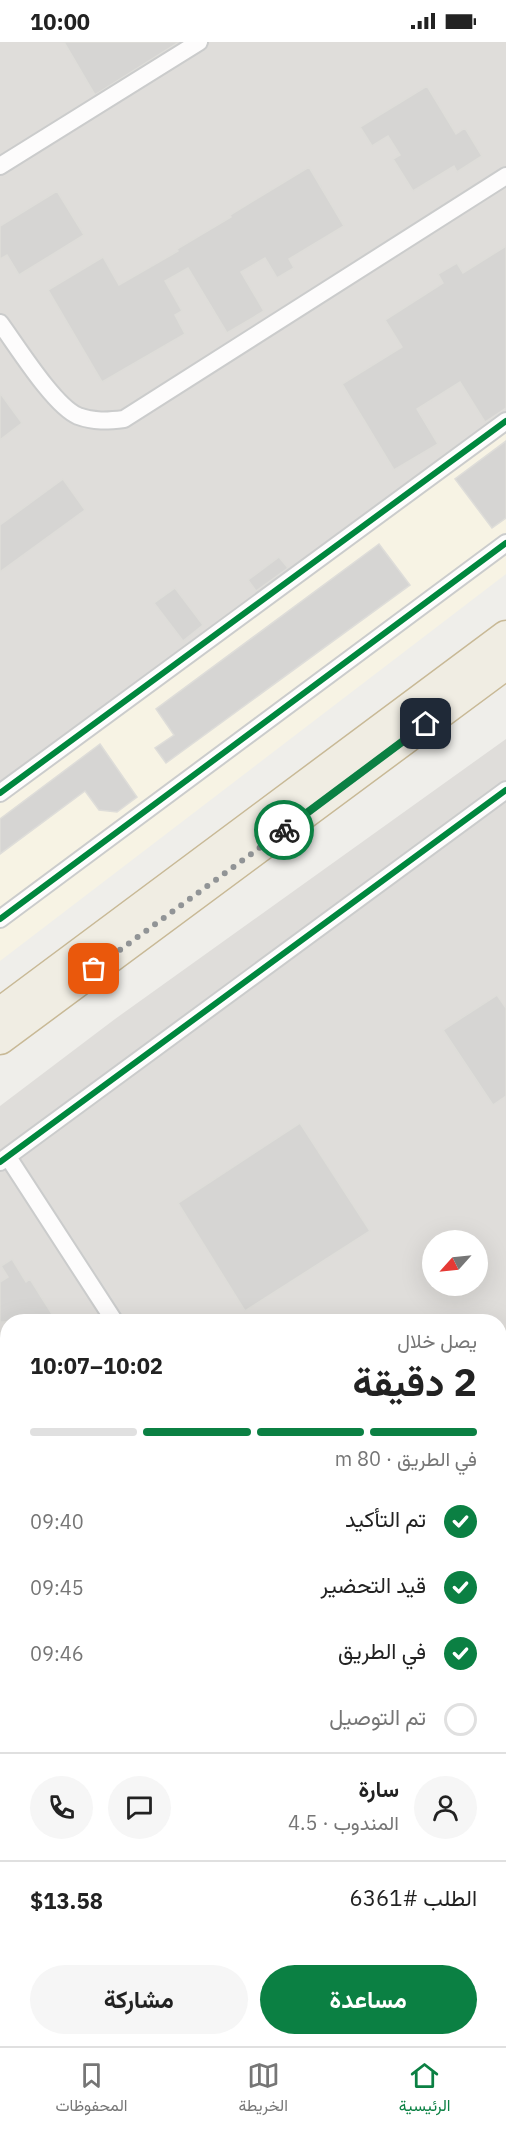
<!DOCTYPE html>
<html lang="ar">
<meta charset="utf-8">
<style>
:root{--surface:#fff;--page:#f6f6f6;--text:#222;--muted:#767676;--line:#e0e0e0;--accent:#0b8043}
body{margin:0;font-family:"IBM Plex Sans",Vazirmatn,sans-serif;background:var(--page);color:var(--text);direction:rtl;height:100vh;display:flex;flex-direction:column;font-size:22px;white-space:nowrap}
*{box-sizing:border-box;margin:0}
p{font-size:20px;color:var(--muted)}
.icon{flex:none;width:33px;height:33px;fill:none;stroke:currentColor;stroke-width:2;stroke-linecap:round;stroke-linejoin:round}
.map{position:relative;flex:1;overflow:hidden;direction:ltr}
.panel{position:absolute;left:0px;top:1272px;width:507px;height:732px;display:flex;flex-direction:column;background:var(--surface);border-radius:24px 24px 0 0;box-shadow:0 6px 24px #0002;direction:rtl}
.panel>*{flex:none}
.needle{width:39px;rotate:243deg}
.controls{position:absolute;left:422px;top:1188px;display:grid;gap:12px}
.controls a{display:grid;place-items:center;width:66px;height:66px;border-radius:50%;background:var(--surface);box-shadow:0 6px 24px #0002;font-size:30px}
.pin{position:absolute;display:grid;place-items:center;width:51px;height:51px;color:#fff;margin:-26px;border-radius:12px;box-shadow:0 3px 9px #0006}
.courier{position:absolute;display:grid;place-items:center;width:60px;height:60px;margin:-30px;border:4px solid #0b8043;border-radius:50%;background:#fff;color:#222;box-shadow:0 2px 8px #0007}
.head em{font-style:normal;font-weight:700}
.head div{display:flex;flex-direction:column-reverse}
.head{display:flex;align-items:center;justify-content:space-between;height:102px;padding:0 30px}
h1{font-size:39px;font-weight:700;line-height:45px}
.bar{display:grid;grid-template-columns:repeat(4,1fr);gap:9px 6px;align-content:center;height:72px;padding:0 30px}
.bar i{height:8px;border-radius:4px;background:var(--line)}
.bar .active{background:var(--accent)}
.bar p{grid-column:span 4}
.line{display:flex;align-items:center;gap:15px;padding:0 30px;border-top:2px solid var(--line)}
.line div{flex:1}
.round{display:grid;place-items:center;flex:none;width:63px;height:63px;border-radius:32px;background:var(--page)}
ol{padding:0 30px;list-style:none}
li{display:flex;align-items:center;gap:18px;height:66px}
li p{margin-inline-start:auto}
li .icon{padding:6px;border-radius:50%;background:var(--accent);color:#fff;stroke-width:4}
li:last-child{color:var(--muted)}
li i{width:33px;height:33px;border:3px solid var(--line);border-radius:50%}
.button{display:flex;gap:12px;margin-top:auto;padding:12px 30px}
.button a{flex:1;height:69px;border-radius:36px;background:var(--accent);color:#fff;font-size:24px;font-weight:700;line-height:69px;text-align:center}
.button a+a{background:var(--page);color:var(--text)}
.status{display:flex;justify-content:space-between;align-items:center;height:42px;padding:0 30px;background:var(--surface);direction:ltr}
.status svg{height:16px;fill:currentColor}
.dock{display:flex;justify-content:space-around;align-items:center;height:84px;border-top:2px solid var(--line);background:var(--surface);font-size:16px;color:var(--muted)}
.dock a{display:grid;justify-items:center;gap:3px}
.dock .active{color:var(--accent)}
.map>svg:first-child{display:block}
.commercial{fill:#f7f3e4}
.industrial{fill:#dfddda;fill-rule:evenodd}
.building{fill:#d6d5d3;stroke:#deddd9;stroke-width:1.5}
.lines{fill:none;stroke-linecap:round;stroke-linejoin:round}
.street-casing{stroke:#cbcccc;stroke-width:20}
.highway-casing{stroke:#c8b996;stroke-width:33}
.street{stroke:#fdfcfc;stroke-width:16}
.highway{stroke:#f0ede3;stroke-width:30}
.cycleway-casing{stroke:#fff;stroke-width:10}
.cycleway{stroke:#00873e;stroke-width:6}
.done{stroke:#919496;stroke-width:6;stroke-dasharray:0 10.8}
.route{stroke:#0b8043;stroke-width:8}
</style>
<div class="status"><b>10:00</b><svg viewBox="0 0 49 12"><path d="M0 12V9h3v3zM5 12V6h3v6zM10 12V3h3v9zM15 12V0h3v12zM26 1h20v11H26zM47 4h2v5h-2z"/></svg></div>
<div class="map">
<svg width="506" height="2004" viewBox="0 0 506 2004">
<rect width="100%" height="100%" fill="#efeeea"/>
<path class="commercial" d="M506,369V532L0,919V747Z"/>
<path class="industrial" d="M0,0H506V369L0,747Z
M506,697V2004H0V1064L115,977ZM432,1198H477V1244H432ZM8,1280H500V1996H8Z"/>
<path class="building" d="M64,0H179L95,53Z
M427,44L456,92L465,86L482,114L457,130L454,124L413,149L393,117L400,113L388,94L372,104L360,85Z
M309,125L344,184L289,217L294,226L277,236L265,216L241,230L264,269L227,291L188,226L165,239L182,269L175,273L185,292L102,340L48,248L103,215L119,243L178,209L177,207L231,175L230,173Z
M57,149L84,193L19,233L7,213L0,217V184Z
M506,204V366L485,380L460,340L417,367L438,402L394,428L342,342L402,305L385,278L443,241L438,232L457,221L463,231Z
M0,351L22,381L0,398Z
M506,399V476L492,486L455,437Z
M63,437L85,468L0,530V483Z
M379,502L410,543L166,721L155,706L174,693L156,667Z
M279,515L288,526L256,549L248,538Z
M175,546L203,583L183,599L154,561Z
M100,702L137,755L117,770L99,768L85,749L0,812V777Z
M497,953L506,966V1054L493,1063L443,988Z
M300,1081L370,1189L245,1269L178,1161Z
M12,1217L26,1240L30,1237L57,1280H0V1240L8,1235L1,1224Z"/>
<g class="lines">
<g class="street-casing">
<path id="street" d="M0,124L199,0
M0,281C17,304 54,364 78,374C94,380 108,379 124,377L506,134
M0,751L506,379
M0,877L506,501
M8,1115L115,1280
M0,1120L506,748
M500,1874L506,1884
M500,1975L506,1971
M455,2004L467,1996"/>
</g>
<g class="highway-casing">
<path id="highway" d="M0,971L506,594
M0,997L506,622"/>
</g>
<use href="#street" class="street"/>
<use href="#highway" class="highway"/>
<g class="cycleway-casing">
<path id="cycleway" d="M0,751L506,379
M0,877L506,501
M0,1120L506,748"/>
</g>
<use href="#cycleway" class="cycleway"/>
</g>
<g class="lines">
<path class="done" d="M94,927L284,788"/>
<path class="route" d="M284,788L426,682"/>
</g>
</svg>
<div class="controls">
<a><svg class="needle" viewBox="-14 -14 28 28"><path d="M0-13l5 13h-10z" fill="#e53935"/><path d="M0 13l5-13h-10z" fill="#767676"/></svg></a>
</div>
<div class="pin" style="left:94px;top:927px;background:#ea580c"><svg class="icon" aria-label="bag" viewBox="0 0 24 24"><path d="M5 8h14l-1 12H6zM9 8a3 3 0 0 1 6 0"/></svg></div>
<div class="pin" style="left:426px;top:682px;background:#1f2937"><svg class="icon" aria-label="home" viewBox="0 0 24 24"><path d="M3 11l9-7 9 7M6 9v11h12V9"/></svg></div>
<div class="courier" style="left:284px;top:788px"><svg class="icon" aria-label="bike" viewBox="0 0 24 24"><circle cx="6" cy="16" r="4"/><circle cx="18" cy="16" r="4"/><path d="M6 16l4-8h5l3 8M10 8l3 8H6M13 5h3"/></svg></div>
<section class="panel">
<div class="head"><div><h1>2 دقيقة</h1><p>يصل خلال</p></div><em>10:02–10:07</em></div>
<div class="bar"><i class="active"></i><i class="active"></i><i class="active"></i><i></i><p>في الطريق · 80 m</p></div>
<ol>
<li><svg class="icon" aria-label="check" viewBox="0 0 24 24"><path d="M5 12l5 5 9-10"/></svg>تم التأكيد<p>09:40</p></li>
<li><svg class="icon" aria-label="check" viewBox="0 0 24 24"><path d="M5 12l5 5 9-10"/></svg>قيد التحضير<p>09:45</p></li>
<li><svg class="icon" aria-label="check" viewBox="0 0 24 24"><path d="M5 12l5 5 9-10"/></svg>في الطريق<p>09:46</p></li>
<li><i></i>تم التوصيل</li>
</ol>
<div class="line" style="height:108px"><a class="round"><svg class="icon" aria-label="person" viewBox="0 0 24 24"><circle cx="12" cy="8" r="4"/><path d="M4 21q1-7 8-7t8 7"/></svg></a><div><b>سارة</b><p>المندوب · 4.5</p></div><a class="round"><svg class="icon" aria-label="chat" viewBox="0 0 24 24"><path d="M4 5h16v11H9l-5 4z"/></svg></a><a class="round"><svg class="icon" aria-label="phone" viewBox="0 0 24 24"><path d="M5 4h4l2 5-3 2q2 4 5 5l2-3 5 2v4C11 20 4 13 5 4z"/></svg></a></div>
<div class="line" style="height:78px"><div>الطلب #6361</div><b>$13.58</b></div>
<div class="button"><a>مساعدة</a><a>مشاركة</a></div>
</section>
</div>
<nav class="dock">
<a class="active"><svg class="icon" aria-label="home" viewBox="0 0 24 24"><path d="M3 11l9-7 9 7M6 9v11h12V9"/></svg>الرئيسية</a>
<a><svg class="icon" aria-label="map" viewBox="0 0 24 24"><path d="M3 6l6-2 6 2 6-2v14l-6 2-6-2-6 2zM9 4v14M15 6v14"/></svg>الخريطة</a>
<a><svg class="icon" aria-label="saved" viewBox="0 0 24 24"><path d="M7 4h10v16l-5-4-5 4z"/></svg>المحفوظات</a>
</nav>
